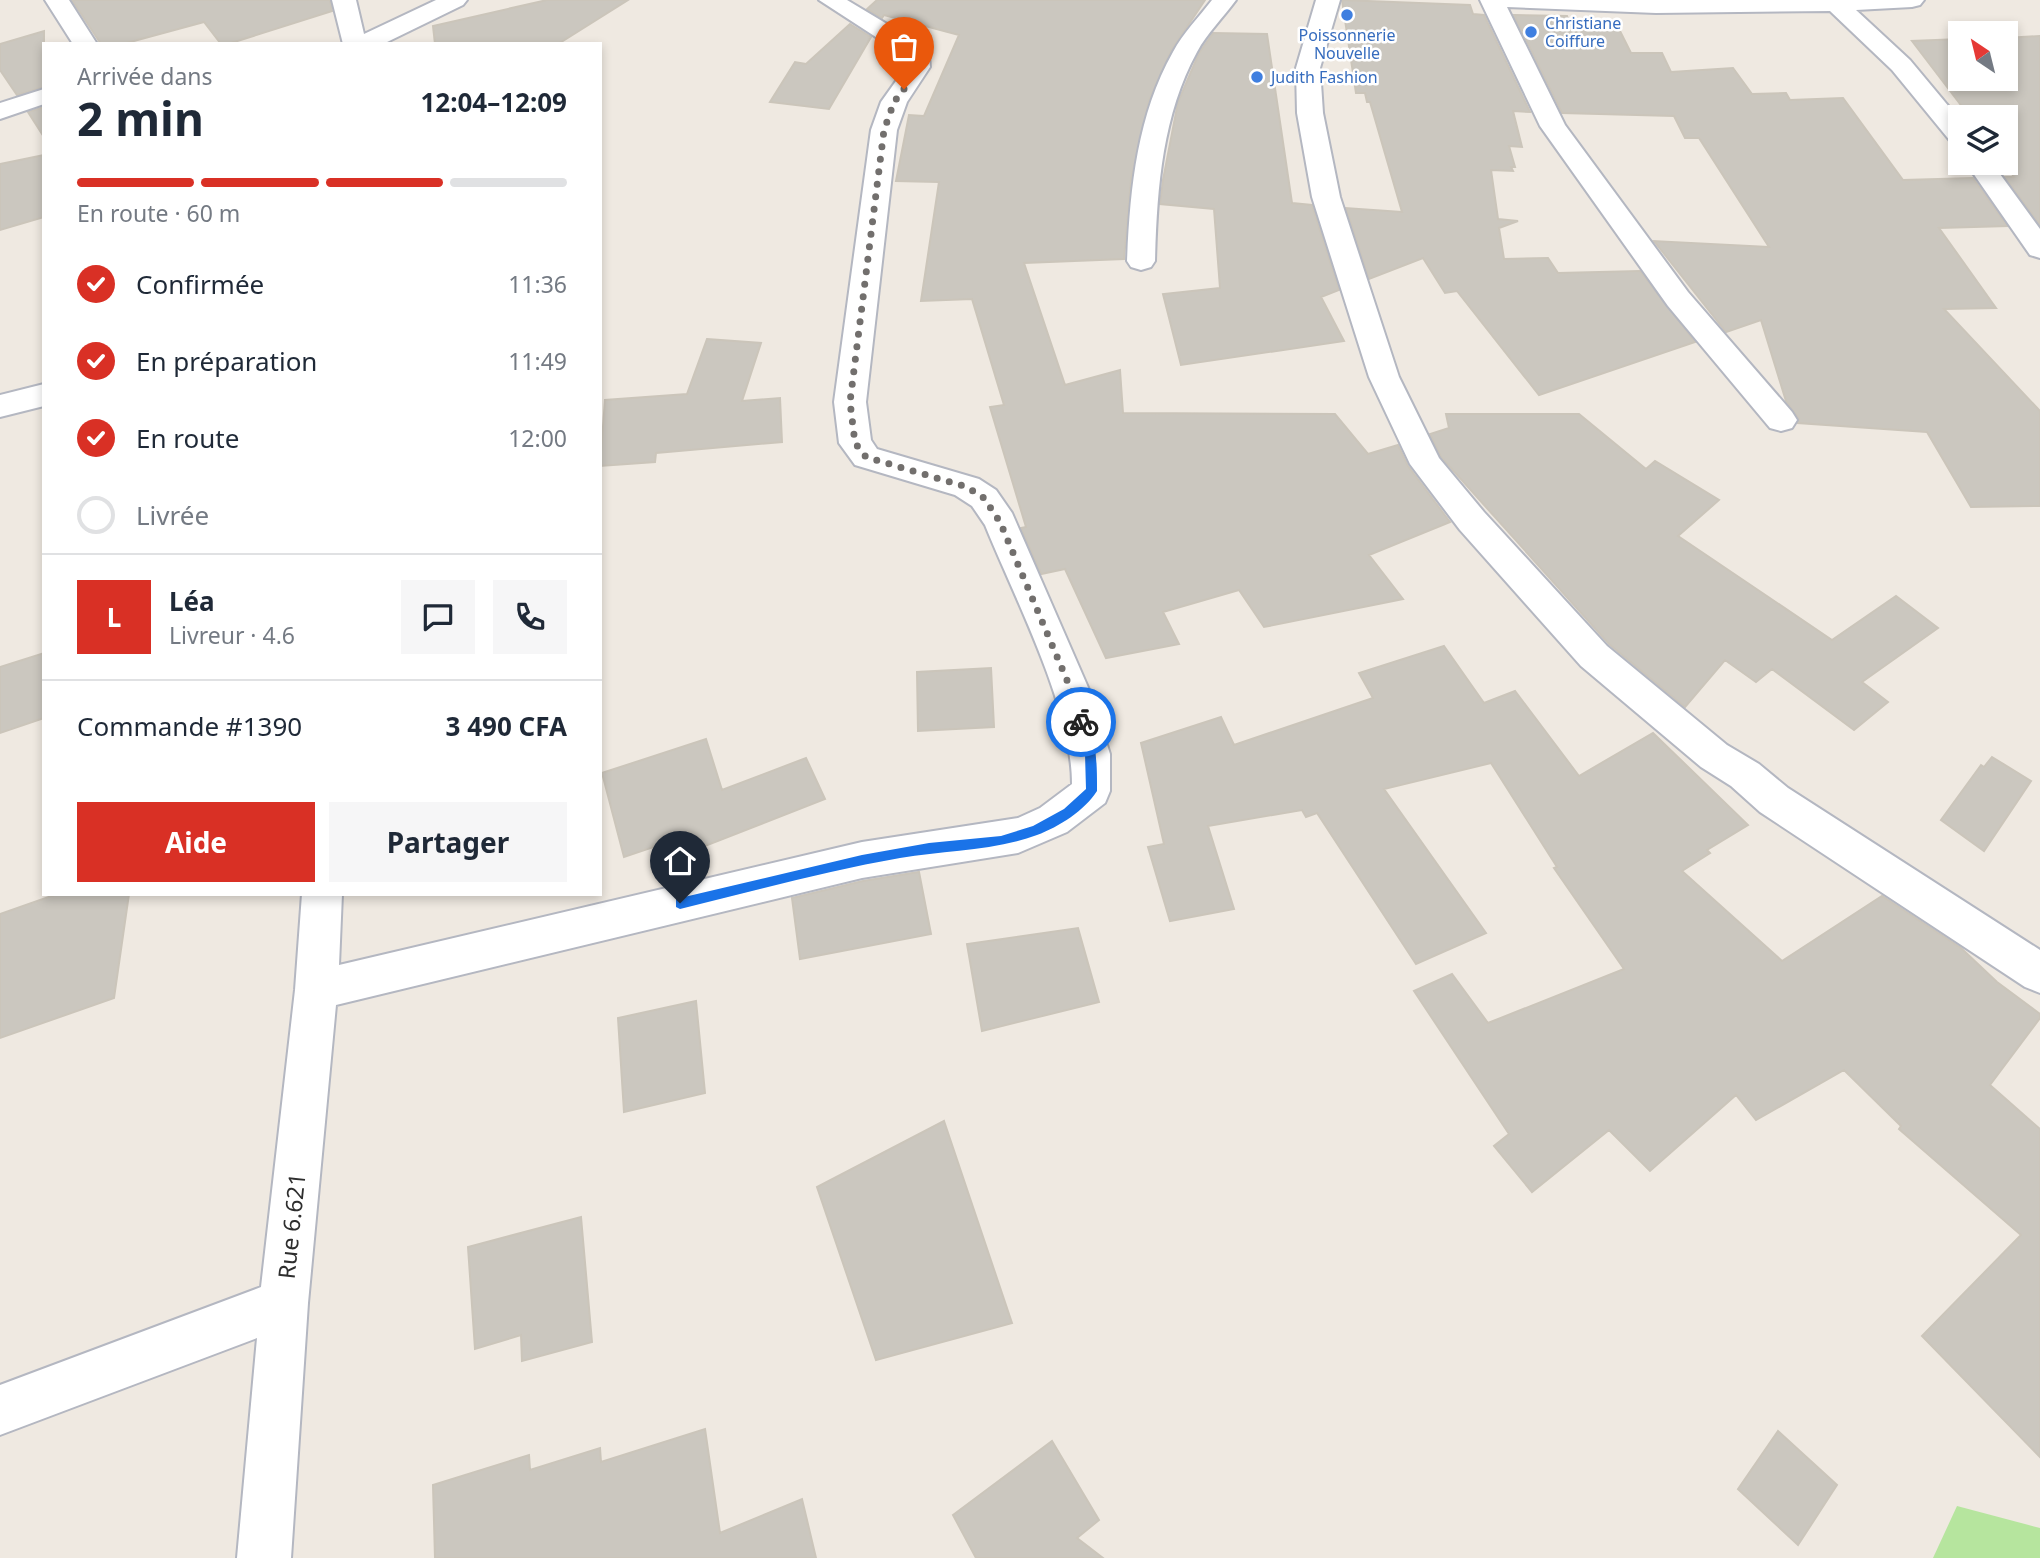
<!DOCTYPE html>
<html lang="fr">
<meta charset="utf-8">
<style>
:root{--surface:#fff;--page:#f6f6f7;--text:#1f2937;--muted:#747a83;--line:#e0e1e3;--accent:#d93025}
body{margin:0;font-family:"Noto Sans",sans-serif;background:var(--page);color:var(--text);height:100vh;display:flex;flex-direction:column;font-size:26px;white-space:nowrap}
*{box-sizing:border-box;margin:0}
p{font-size:23px;color:var(--muted)}
.icon{flex:none;width:38px;height:38px;fill:none;stroke:currentColor;stroke-width:2;stroke-linecap:round;stroke-linejoin:round}
.map{position:relative;flex:1;overflow:hidden}
.side{position:absolute;left:42px;top:42px;width:560px;height:854px;display:flex;flex-direction:column;background:var(--surface);border-radius:0px;box-shadow:0 4px 10px #0003}
.side>*{flex:none}
.needle{width:46px;rotate:325deg}
.tools{position:absolute;left:1948px;top:21px;display:grid;gap:14px}
.tools a{display:grid;place-items:center;width:70px;height:70px;border-radius:0px;background:var(--surface);box-shadow:0 4px 10px #0003;font-size:35px}
.pin{position:absolute;display:grid;place-items:center;width:60px;height:60px;color:#fff;margin:-72px -30px;border-radius:50% 50% 50% 0;rotate:-45deg;box-shadow:0 0 7px #0007}
.pin .icon{rotate:45deg}
.courier{position:absolute;display:grid;place-items:center;width:70px;height:70px;margin:-35px;border:5px solid #1a73e8;border-radius:50%;background:#fff;color:#222;box-shadow:0 2px 9px #0007}
.summary em{font-style:normal;font-weight:700}
.summary div{display:flex;flex-direction:column-reverse}
.summary{display:flex;align-items:center;justify-content:space-between;height:119px;padding:0 35px}
h1{font-size:46px;font-weight:700;line-height:52px}
.bar{display:grid;grid-template-columns:repeat(4,1fr);gap:10px 7px;align-content:center;height:84px;padding:0 35px}
.bar i{height:9px;border-radius:5px;background:var(--line)}
.bar .active{background:var(--accent)}
.bar p{grid-column:span 4}
.line{display:flex;align-items:center;gap:18px;padding:0 35px;border-top:2px solid var(--line)}
.line div{flex:1}
.round{display:grid;place-items:center;flex:none;width:74px;height:74px;border-radius:0px;background:var(--page)}
ol{padding:0 35px;list-style:none}
li{display:flex;align-items:center;gap:21px;height:77px}
li p{margin-inline-start:auto}
li .icon{padding:7px;border-radius:50%;background:var(--accent);color:#fff;stroke-width:4}
li:last-child{color:var(--muted)}
li i{width:38px;height:38px;border:4px solid var(--line);border-radius:50%}
.cta{display:flex;gap:14px;margin-top:auto;padding:14px 35px}
.cta a{flex:1;height:80px;border-radius:0px;background:var(--accent);color:#fff;font-size:28px;font-weight:700;line-height:80px;text-align:center}
.cta a+a{background:var(--page);color:var(--text)}
.map>svg:first-child{display:block}
.green{fill:#b6e59e}
.building{fill:#cbc7bf;stroke:#cbc5ba;stroke-width:2}
.lines{fill:none;stroke-linecap:round;stroke-linejoin:round}
.minor-casing{stroke:#b4b7c1;stroke-width:4}
.minor{fill:#fff;fill-rule:evenodd}
.route{fill:#1a73e8}
.done{stroke:#726f6d;stroke-width:7;stroke-dasharray:0 12.6}
.shop-dot{fill:#3f7fe0;stroke:#fff;stroke-width:2.5}
.labels{text-anchor:middle;stroke-width:5;stroke-linejoin:round;paint-order:stroke}
.far-shop-label{font-size:16px;fill:#366cbe;stroke:#fff;text-anchor:start}
.near-street-label{font-size:23px;fill:#2e2e2e;stroke:#fff}
</style>
<div class="map">
<svg width="2040" height="1558" viewBox="0 0 2040 1558">
<rect width="100%" height="100%" fill="#efe9e1"/>
<path class="green" d="M1957,1506L2040,1528V1558H1933Z"/>
<path class="building" d="M72,0H330L332,11L228,44H221L204,22L123,44H101Z
M547,0H628L558,44H435L433,26Z
M877,0H1205L1171,51L1149,101L1131,180L1124,259L1024,263L1065,385L1120,370L1123,413L1335,414L1368,454L1398,445L1408,466L1450,522L1369,555L1403,599L1264,627L1239,590L1163,612L1179,644L1106,658L1065,569L1041,574L1021,528L1026,527L990,407L1004,405L972,299L921,301L939,182L896,181L909,115L924,116L959,35L884,15L882,18L867,9Z
M1342,0L1470,5L1473,14L1484,15L1530,112L1513,111L1522,147L1509,146L1515,167H1511L1513,171L1491,170L1498,219L1518,221L1499,228L1504,259L1548,258L1558,273L1640,271L1695,342L1539,395L1457,291L1445,293L1423,258L1369,279L1346,208L1402,212L1370,102H1367L1365,93H1356Z
M1514,15L1567,16L1571,27H1618L1631,53H1662L1671,72L1733,68L1752,94L1786,93L1790,100L1843,98L1903,180L1973,178L2007,226L1939,228L1996,308L1944,309L2040,411V506L1971,507L1927,432L1798,423L1799,419L1786,401L1761,320L1726,332L1654,241L1769,247L1699,138H1685L1674,116L1562,113Z
M850,24L871,37L829,109L770,102L795,62L806,64Z
M44,31V87L17,95L0,70V44Z
M1213,33L1267,34L1292,203L1312,205L1339,290L1321,297L1344,341L1181,365L1163,294L1220,288L1214,209L1160,204L1163,180L1178,102L1199,53Z
M2040,36V225L2005,177H2014L2004,163L2006,117H1970L1912,41L1960,39V79H2006V38Z
M44,107V137L28,112Z
M44,155V217L0,230V164Z
M707,339L761,343L742,401L780,398L782,442L656,453L655,462L600,466L605,400L687,394Z
M1446,414H1579L1646,469L1655,461L1719,500L1678,536L1832,640L1896,596L1938,628L1862,682L1888,702L1854,730L1772,669L1756,682L1725,660L1685,707L1609,644L1441,457L1430,434L1449,428Z
M1444,646L1484,703L1515,691L1579,776L1653,733L1748,825L1707,850L1710,853L1682,871L1782,961L1882,896L1961,948L1997,982L2040,1014V1018L1990,1085L2040,1129V1457L1922,1336L2021,1235L1899,1129L1901,1126L1844,1070L1756,1120L1736,1095L1650,1171L1609,1130L1532,1192L1494,1146L1509,1134L1414,991L1452,974L1488,1023L1624,969L1554,868L1557,867L1491,763L1384,789L1486,933L1416,964L1317,813L1306,817L1302,810L1208,826L1234,909L1170,921L1148,847L1164,844L1141,743L1221,717L1234,745L1373,698L1359,673Z
M44,653V718L0,733V667Z
M991,668L994,727L918,731L917,672Z
M706,739L722,790L806,758L825,799L682,855L677,839L624,857L602,773Z
M1992,757L2031,781L1984,851L1941,820L1981,765L1984,767Z
M919,872L931,934L800,959L792,898L863,881Z
M57,894H129L114,998L0,1038V914Z
M1078,928L1099,1002L982,1031L967,944Z
M696,1001L705,1093L624,1112L618,1018Z
M944,1121L1012,1323L876,1360L817,1187Z
M581,1217L592,1342L522,1361L521,1335L475,1349L468,1247Z
M705,1429L720,1533L802,1499L816,1558H435L433,1485L529,1455L530,1470L600,1448L601,1462Z
M1778,1431L1837,1485L1798,1545L1738,1489Z
M1052,1441L1099,1520L1077,1538L1103,1558H976L953,1515Z"/>
<g class="lines">
<g class="minor-casing">
<path id="minor" d="M45,0H69L97,44H73Z
M332,0H356L364,34L436,0H467L463,5L383,44H343Z
M819,0H847L917,42L929,56L930,67L907,102L897,130L866,402L871,440L877,449L979,479L996,490L1012,513L1090,692L1110,754V791L1105,803L1067,832L1018,853L862,878L336,1005L308,1303L291,1558H237L257,1338L0,1435V1385L261,1287L295,990L302,894H342L339,965L862,842L1018,818L1040,808L1072,784C1072,707 1015,599 985,525L972,506L955,495L855,465L839,443L834,402L871,130L881,102L906,67L905,58L899,52Z
M1212,0H1236C1223,18 1207,33 1197,52C1162,116 1157,189 1155,261L1151,267L1141,270L1131,267L1127,261C1130,189 1137,116 1173,52C1183,33 1199,17 1212,0Z
M1316,0H1340L1320,68L1323,113L1340,197L1399,377L1439,458L1484,512L1607,646L1727,745L1759,764L1788,788L2040,950V993L2025,987L1760,812L1731,786L1701,767L1581,666L1460,530L1410,464L1369,377L1312,197L1297,113L1296,68Z
M1480,0H1924L1920,5L1912,7L1856,10L1910,60L1960,120V145L1951,142L1892,70L1830,11L1656,13L1507,7L1565,125L1688,292L1792,412L1797,420L1792,428L1781,431L1770,428L1668,306L1540,126Z
M44,89V104L0,119V103Z
M1966,163H1992L2040,229V258L2030,255Z
M44,384V406L0,417V395Z"/>
</g>
<use href="#minor" class="minor"/>
</g>
<path class="route" d="M1081,718C1098,728 1097,772 1097,791C1085,810 1059,827 1037,835C993,851 946,850 900,858C826,871 753,891 680,909L676,907V899L680,898L862,855L929,843L1001,836L1033,826L1064,809L1086,789L1085,754L1076,722Z"/>
<g class="lines">
<path class="done" d="M904,89L894,102L884,130L850,402L855,443L866,457L967,487L984,498L1000,522L1072,692L1081,722"/>
</g>
<g class="shop-dot">
<circle cx="1347" cy="15" r="7"/>
<circle cx="1531" cy="32" r="7"/>
<circle cx="1257" cy="77" r="7"/>
</g>
<g class="labels">
<g class="far-shop-label">
<text x="1545" y="29">Christiane<tspan x="1545" dy="18">Coiffure</tspan></text>
<text x="1347" y="41" text-anchor="middle">Poissonnerie<tspan x="1347" dy="18">Nouvelle</tspan></text>
<text x="1271" y="83">Judith Fashion</text>
</g>
<g class="near-street-label">
<text transform="translate(292 1226) rotate(-84)" y="8">Rue 6.621</text>
</g>
</g>
</svg>
<div class="tools">
<a><svg class="needle" viewBox="-14 -14 28 28"><path d="M0-13l5 13h-10z" fill="#e53935"/><path d="M0 13l5-13h-10z" fill="#747a83"/></svg></a>
<a><svg class="icon" aria-label="layers" viewBox="0 0 24 24"><path d="M12 4l9 5-9 5-9-5zM3 14l9 5 9-5"/></svg></a>
</div>
<div class="pin" style="left:904px;top:89px;background:#ea580c"><svg class="icon" aria-label="bag" viewBox="0 0 24 24"><path d="M5 8h14l-1 12H6zM9 8a3 3 0 0 1 6 0"/></svg></div>
<div class="pin" style="left:680px;top:903px;background:#1f2937"><svg class="icon" aria-label="home" viewBox="0 0 24 24"><path d="M3 11l9-7 9 7M6 9v11h12V9"/></svg></div>
<div class="courier" style="left:1081px;top:722px"><svg class="icon" aria-label="bike" viewBox="0 0 24 24"><circle cx="6" cy="16" r="4"/><circle cx="18" cy="16" r="4"/><path d="M6 16l4-8h5l3 8M10 8l3 8H6M13 5h3"/></svg></div>
<section class="side">
<div class="summary"><div><h1>2 min</h1><p>Arrivée dans</p></div><em>12:04–12:09</em></div>
<div class="bar"><i class="active"></i><i class="active"></i><i class="active"></i><i></i><p>En route · 60 m</p></div>
<ol>
<li><svg class="icon" aria-label="check" viewBox="0 0 24 24"><path d="M5 12l5 5 9-10"/></svg>Confirmée<p>11:36</p></li>
<li><svg class="icon" aria-label="check" viewBox="0 0 24 24"><path d="M5 12l5 5 9-10"/></svg>En préparation<p>11:49</p></li>
<li><svg class="icon" aria-label="check" viewBox="0 0 24 24"><path d="M5 12l5 5 9-10"/></svg>En route<p>12:00</p></li>
<li><i></i>Livrée</li>
</ol>
<div class="line" style="height:126px"><b class="round" style="background:var(--accent);color:#fff">L</b><div><b>Léa</b><p>Livreur · 4.6</p></div><a class="round"><svg class="icon" aria-label="chat" viewBox="0 0 24 24"><path d="M4 5h16v11H9l-5 4z"/></svg></a><a class="round"><svg class="icon" aria-label="phone" viewBox="0 0 24 24"><path d="M5 4h4l2 5-3 2q2 4 5 5l2-3 5 2v4C11 20 4 13 5 4z"/></svg></a></div>
<div class="line" style="height:91px"><div>Commande #1390</div><b>3 490 CFA</b></div>
<div class="cta"><a>Aide</a><a>Partager</a></div>
</section>
</div>
